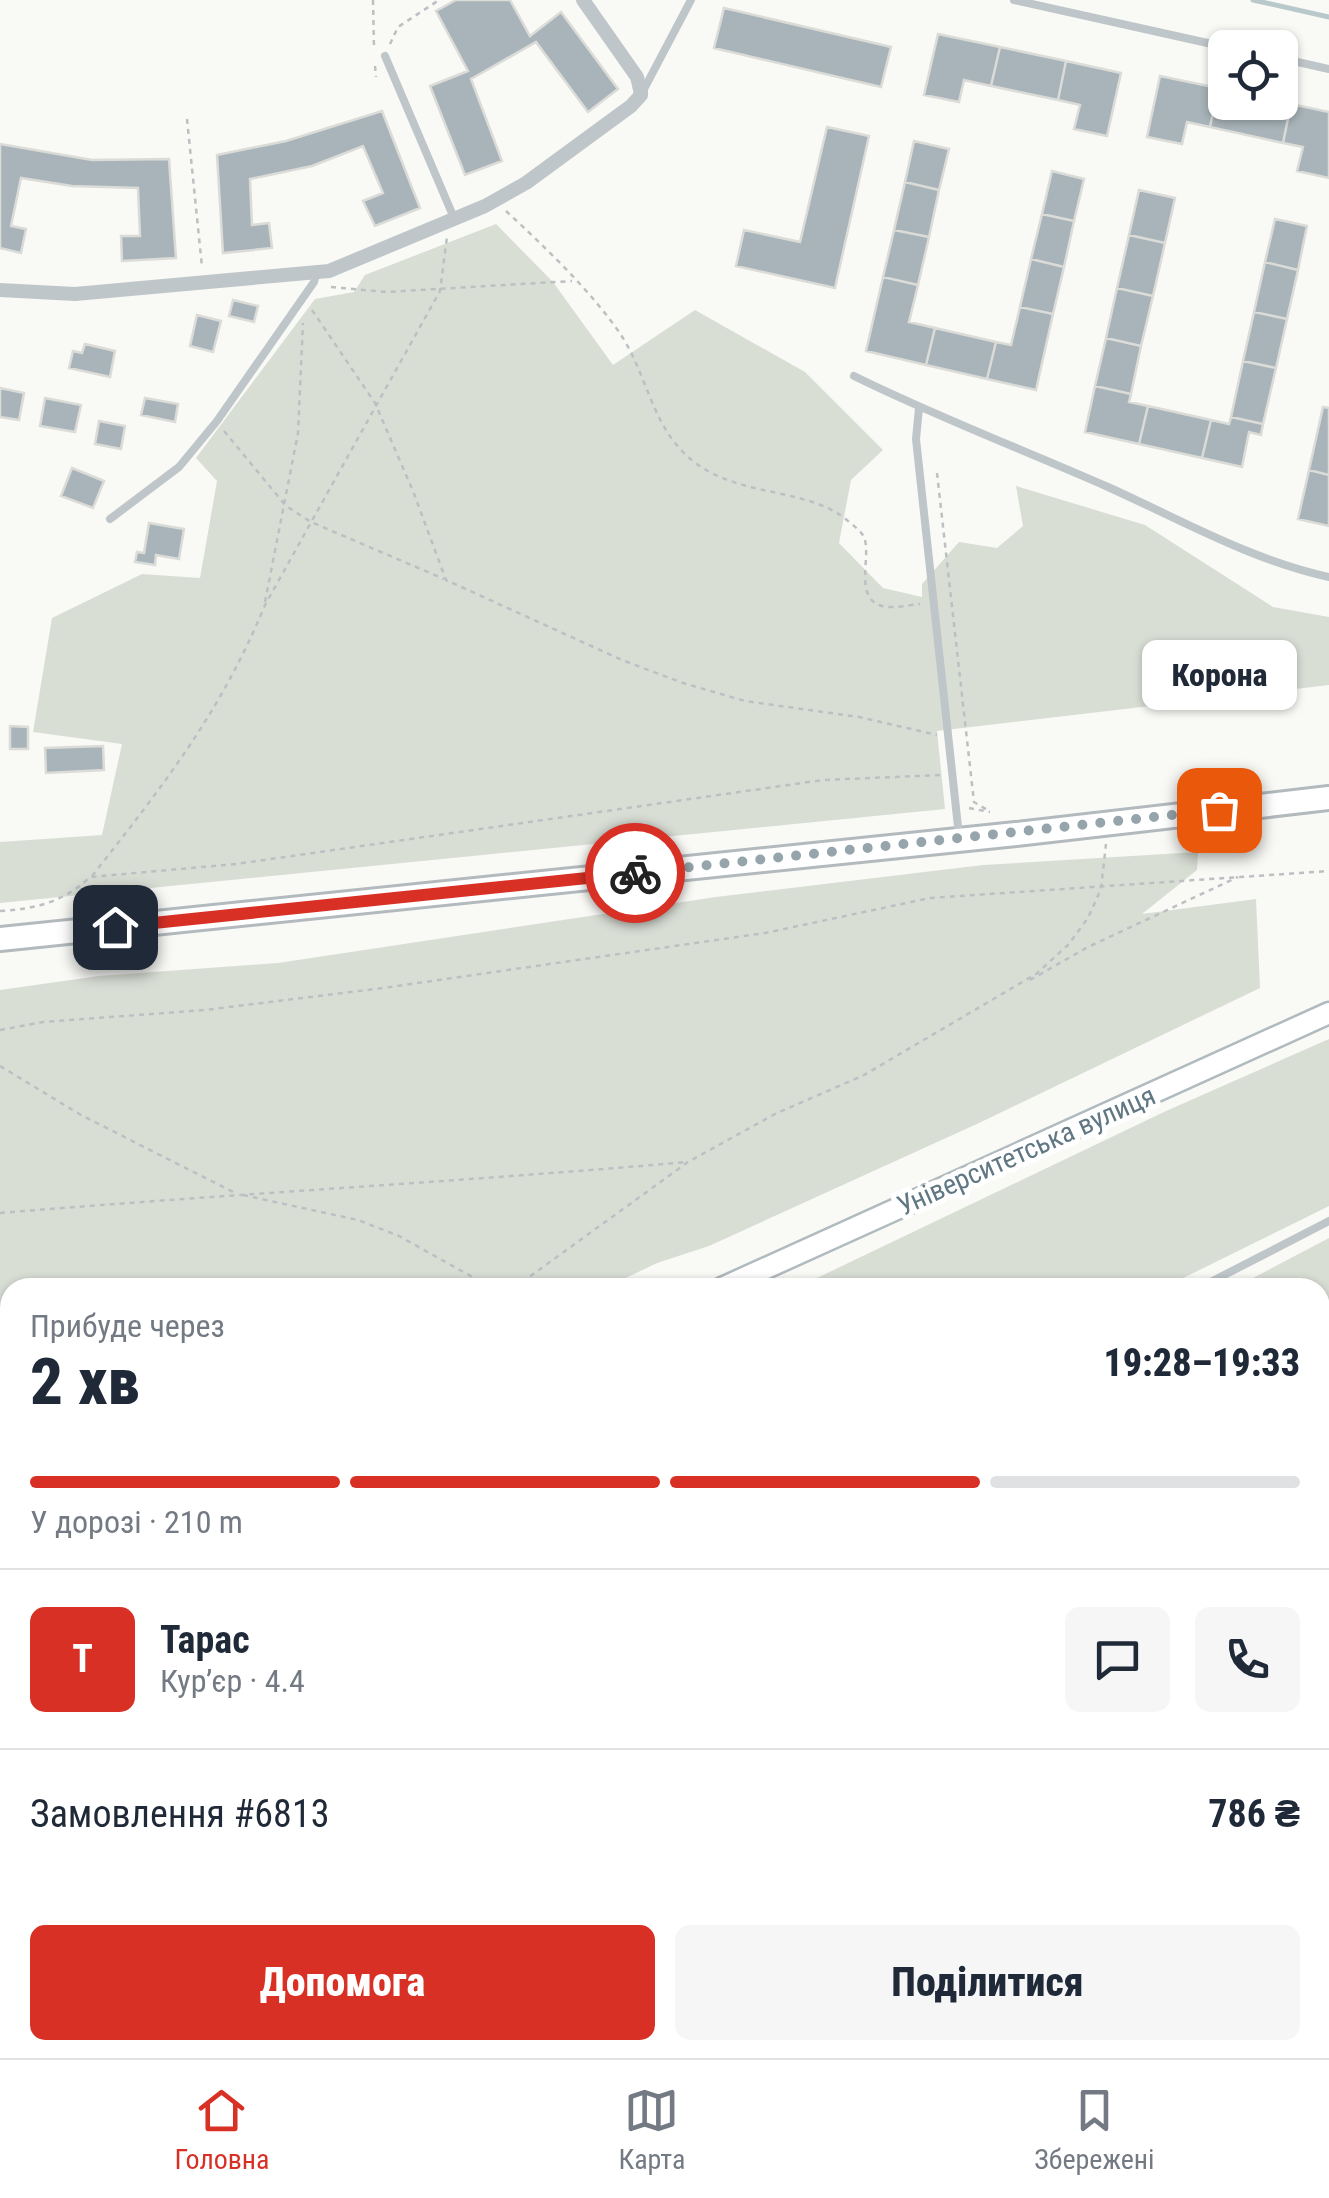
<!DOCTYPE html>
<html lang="uk">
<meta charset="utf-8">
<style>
:root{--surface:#fff;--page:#f6f6f7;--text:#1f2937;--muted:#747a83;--line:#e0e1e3;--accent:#d93025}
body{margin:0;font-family:"Roboto Condensed",sans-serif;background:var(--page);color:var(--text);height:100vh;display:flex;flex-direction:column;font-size:38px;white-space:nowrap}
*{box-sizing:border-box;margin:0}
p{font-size:32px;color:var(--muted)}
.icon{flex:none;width:55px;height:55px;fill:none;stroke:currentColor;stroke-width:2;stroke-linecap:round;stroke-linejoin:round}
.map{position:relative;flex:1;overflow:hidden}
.sheet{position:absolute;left:0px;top:1278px;width:1330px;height:782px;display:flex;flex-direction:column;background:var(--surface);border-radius:30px 30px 0 0;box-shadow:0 2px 8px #0004}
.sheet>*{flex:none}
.buttons{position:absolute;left:1208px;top:30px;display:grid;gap:20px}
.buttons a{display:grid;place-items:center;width:90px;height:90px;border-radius:15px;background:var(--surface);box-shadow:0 2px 8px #0004;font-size:50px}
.pin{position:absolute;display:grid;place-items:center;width:85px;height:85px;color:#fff;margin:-42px;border-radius:20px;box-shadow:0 5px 15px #0006}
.courier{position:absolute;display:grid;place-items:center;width:100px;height:100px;margin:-50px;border:8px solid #d93025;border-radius:50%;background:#fff;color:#222;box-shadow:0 2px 12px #0007}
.bubble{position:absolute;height:70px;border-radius:15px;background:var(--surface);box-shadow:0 2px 8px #0004;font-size:32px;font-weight:800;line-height:70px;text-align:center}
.overview em{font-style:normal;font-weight:800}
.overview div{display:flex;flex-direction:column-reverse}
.overview{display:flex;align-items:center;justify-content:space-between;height:170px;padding:0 30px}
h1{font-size:65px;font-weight:800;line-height:75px}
.bar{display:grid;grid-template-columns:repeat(4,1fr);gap:15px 10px;align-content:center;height:120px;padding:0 30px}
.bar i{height:12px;border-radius:8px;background:var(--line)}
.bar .on{background:var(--accent)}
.bar p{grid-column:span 4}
.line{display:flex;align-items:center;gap:25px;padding:0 30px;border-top:2px solid var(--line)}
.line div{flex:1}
.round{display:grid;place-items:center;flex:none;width:105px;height:105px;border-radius:15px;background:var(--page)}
.primary-button{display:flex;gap:20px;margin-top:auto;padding:20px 30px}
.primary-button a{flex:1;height:115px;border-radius:15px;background:var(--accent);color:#fff;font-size:40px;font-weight:800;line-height:115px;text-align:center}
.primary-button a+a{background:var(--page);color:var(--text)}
.tab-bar{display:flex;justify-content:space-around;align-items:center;height:140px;border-top:2px solid var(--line);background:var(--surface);font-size:28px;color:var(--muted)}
.tab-bar a{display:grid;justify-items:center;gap:5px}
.tab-bar .on{color:var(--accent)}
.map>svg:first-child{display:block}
.green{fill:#d9ded5}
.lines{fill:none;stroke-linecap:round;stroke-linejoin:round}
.stream{stroke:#b8c8cb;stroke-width:5}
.building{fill:#a8b4b9;stroke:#dbdbd8;stroke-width:2.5}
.secondary-casing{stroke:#b1babe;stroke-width:25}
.primary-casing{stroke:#b3babe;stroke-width:28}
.path{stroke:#bcc0c3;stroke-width:2.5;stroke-dasharray:5 5;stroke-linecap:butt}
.lane{stroke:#bfc6c9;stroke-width:8}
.street{stroke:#bfc6c9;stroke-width:14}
.secondary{stroke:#fff;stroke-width:20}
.primary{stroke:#fff;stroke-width:22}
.done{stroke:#96a5ac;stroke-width:10;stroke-dasharray:0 18}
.route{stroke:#d93025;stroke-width:12}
.labels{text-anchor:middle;stroke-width:10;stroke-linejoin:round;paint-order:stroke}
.street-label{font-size:28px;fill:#617884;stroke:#fff}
</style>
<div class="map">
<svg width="1329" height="2058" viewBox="0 0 1329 2058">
<rect width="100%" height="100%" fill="#f9f9f6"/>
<path class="green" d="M496,224L553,282L613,365L695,310L805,372L883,450L851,480L839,543L883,588L922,597V584L959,542L997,548L1023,526L1016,486L1145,525L1273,607L1329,617V685L937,731L945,809L0,903V842L102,835L122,744L33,732L52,618L142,574L200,578L217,481L196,458L315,299L354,292L365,275Z
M1198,852L1197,870L1142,914L1256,899L1260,988L979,1123L709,1246L657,1263L607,1287L10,1288V1717L0,1724V990L99,976L278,963L716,897L983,865Z
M1329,1039V1206L1165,1287H798L1166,1111Z
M1329,1238V1425L1320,1416V1288L1236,1287Z
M0,1891L10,1899V2050H202L212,2058H0Z
M234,2050H647V2058H244Z"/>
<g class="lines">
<path class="stream" d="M1253,0L1329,17"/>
</g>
<path class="building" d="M456,0H510L530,36L561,12L618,89L588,112L536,42L471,79L502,161L465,175L430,86L468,71L436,11Z
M724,8L891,47L881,87L714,48Z
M938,34L1000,47L991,86L964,80L959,102L924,95Z
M1000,47L1066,61L1058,100L991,86Z
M1066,61L1121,73L1107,136L1074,129L1080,105L1058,100Z
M1160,76L1218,88L1210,127L1187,122L1182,144L1147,137Z
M1218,88L1225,90V102L1291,104L1283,143L1210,127Z
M1291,104L1329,112V178L1297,171L1303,147L1283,143Z
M382,111L420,208L375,226L363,201L383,193L363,146L312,166L250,179L252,225L269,223L272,248L223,253L217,155L286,141Z
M827,127L869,136L835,288L736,266L744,230L800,242Z
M914,141L949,149L939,190L905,182Z
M0,144L92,160L169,159L176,258L122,261L121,236H140L138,188L72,186L21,178L11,226L26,229L21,253L0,248Z
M1052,171L1084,179L1074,221L1042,214Z
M905,182L939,190L929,237L894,230Z
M1139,190L1175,198L1165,243L1129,235Z
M1042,214L1074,221L1064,267L1031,259Z
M1275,219L1307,226L1298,270L1265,262Z
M894,230L929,237L918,285L883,277Z
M1129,235L1165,243L1153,296L1117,288Z
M1031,259L1064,267L1053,314L1020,307Z
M1265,262L1298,270L1287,319L1254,312Z
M883,277L918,285L909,322L935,328L926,365L866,351Z
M1117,288L1153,296L1141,346L1106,338Z
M233,300L258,306L254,322L229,316Z
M1020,307L1053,314L1036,390L987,379L996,342L1011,345Z
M1254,312L1287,319L1276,368L1243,361Z
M197,315L221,321L213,352L190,346Z
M935,328L996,342L987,379L926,365Z
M1106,338L1141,346L1131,394L1095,386Z
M85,344L115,351L110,377L69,368L73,351L82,353Z
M1243,361L1276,368L1263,424L1231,417Z
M1095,386L1131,394L1129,402L1148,406L1139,444L1085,432Z
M0,388L24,393L19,420L0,417Z
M45,398L81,405L75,432L40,426Z
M145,398L178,404L175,422L141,415Z
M1148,406L1211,420L1202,458L1139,444Z
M1323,407L1329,408V475L1309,470Z
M1231,417L1263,424L1261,435L1249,432L1242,467L1202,458L1211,420L1229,424Z
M99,421L125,426L121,449L95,444Z
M72,468L104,481L93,508L61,496Z
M1309,470L1329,475V526L1298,519Z
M149,523L184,529L179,559L156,555L155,565L135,562L137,552L144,553Z
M10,726L28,727V749H10Z
M103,746L104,770L46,773L45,748Z
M1329,1605V1651L1322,1650L1320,1665V1606Z
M746,2050H782V2053L747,2054Z
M781,2050H853H843L844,2054L823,2055V2051L781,2053Z
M950,2050H1019V2056L950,2057Z
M782,2053V2058H747V2054Z"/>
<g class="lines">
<g class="secondary-casing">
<path id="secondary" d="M722,1288L1329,1013
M0,1785L10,1778"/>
</g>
<g class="primary-casing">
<path id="primary" d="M0,939L1016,834L1329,798"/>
</g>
<path class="path" d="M373,0L374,48
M390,44L398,27L439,0
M375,66L376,77
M187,119L202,267
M506,211C545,247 592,292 621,335C648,376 652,429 693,461C739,498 809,487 848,521C854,526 860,530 864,537C872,556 853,598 882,606C893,609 909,605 920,604
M331,287L386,292L572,281
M312,310L375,403L413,491L446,580L622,660L683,683L745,701L859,717L937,735
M224,431L286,506L311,522L444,579
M937,473L974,802L989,811
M265,602L298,433L303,323
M969,808L990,812
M92,876C163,786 221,712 265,605L440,291L447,237
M0,911C35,909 64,902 90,877L236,864L823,780L941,775
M1030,980L1088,947L1238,877
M0,1030L43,1022L205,1010L383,988L765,933L930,898L1329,871
M0,1066L81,1115L235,1193
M243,1195L358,1220L399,1236L492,1288
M0,1213C229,1194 458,1182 687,1162
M514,1288L688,1162L775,1114L864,1075L1036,974L1068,945L1088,918L1101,889L1106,844
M0,1623L10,1617
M0,1873L10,1881
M215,2050L225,2058
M124,2058L129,2050
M584,2058H605"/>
<path class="lane" d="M1014,0L1230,48
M385,56L454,218
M1280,58L1329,69
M643,91L691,0
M854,376C937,417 1024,450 1108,487C1181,520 1251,560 1329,577
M919,408L916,439L959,836
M110,519L179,467L217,421L314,282L316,274
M1199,1288L1329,1221
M1320,1677H1329
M709,2050V2058
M908,2050L909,2058"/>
<path class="street" d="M583,0L637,77L641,94
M0,290L75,294L329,271L485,206L526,183L631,106L641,95V88V95"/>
<use href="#secondary" class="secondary"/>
<use href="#primary" class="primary"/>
</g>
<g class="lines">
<path class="done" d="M635,873L1219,810"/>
<path class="route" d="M115,927L635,873"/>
</g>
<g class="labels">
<g class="street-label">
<text transform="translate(1026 1150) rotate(-24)" y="10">Університетська вулиця</text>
</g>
</g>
</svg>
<div class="buttons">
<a><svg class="icon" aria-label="locate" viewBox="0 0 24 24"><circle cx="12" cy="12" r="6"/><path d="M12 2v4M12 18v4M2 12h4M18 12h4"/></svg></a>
</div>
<div class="pin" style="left:1219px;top:810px;background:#ea580c"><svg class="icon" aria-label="bag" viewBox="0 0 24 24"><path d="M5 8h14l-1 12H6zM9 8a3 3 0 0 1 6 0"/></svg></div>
<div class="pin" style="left:115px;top:927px;background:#1f2937"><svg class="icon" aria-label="home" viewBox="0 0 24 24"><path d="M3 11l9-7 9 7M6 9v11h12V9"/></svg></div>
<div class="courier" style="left:635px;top:873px"><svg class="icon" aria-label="bike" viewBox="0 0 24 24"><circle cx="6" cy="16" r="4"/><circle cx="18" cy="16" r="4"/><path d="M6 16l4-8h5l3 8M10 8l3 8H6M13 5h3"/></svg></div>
<div class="bubble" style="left:1142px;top:640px;width:155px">Корона</div>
<section class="sheet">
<div class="overview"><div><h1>2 хв</h1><p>Прибуде через</p></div><em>19:28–19:33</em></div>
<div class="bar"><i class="on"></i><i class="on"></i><i class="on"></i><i></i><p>У дорозі · 210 m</p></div>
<div class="line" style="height:180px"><b class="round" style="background:var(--accent);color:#fff">Т</b><div><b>Тарас</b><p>Кур’єр · 4.4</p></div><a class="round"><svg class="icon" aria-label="chat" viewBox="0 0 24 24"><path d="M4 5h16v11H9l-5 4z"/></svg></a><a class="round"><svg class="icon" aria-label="phone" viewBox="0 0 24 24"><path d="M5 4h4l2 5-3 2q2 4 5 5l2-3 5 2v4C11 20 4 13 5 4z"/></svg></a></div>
<div class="line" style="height:130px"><div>Замовлення #6813</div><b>786 ₴</b></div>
<div class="primary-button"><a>Допомога</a><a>Поділитися</a></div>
</section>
</div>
<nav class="tab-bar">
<a class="on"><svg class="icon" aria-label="home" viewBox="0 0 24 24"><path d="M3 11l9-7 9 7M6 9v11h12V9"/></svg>Головна</a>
<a><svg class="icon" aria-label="map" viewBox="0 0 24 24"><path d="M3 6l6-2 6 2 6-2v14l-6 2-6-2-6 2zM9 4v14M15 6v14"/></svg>Карта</a>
<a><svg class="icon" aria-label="saved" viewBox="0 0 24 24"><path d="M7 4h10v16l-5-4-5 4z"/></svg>Збережені</a>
</nav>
